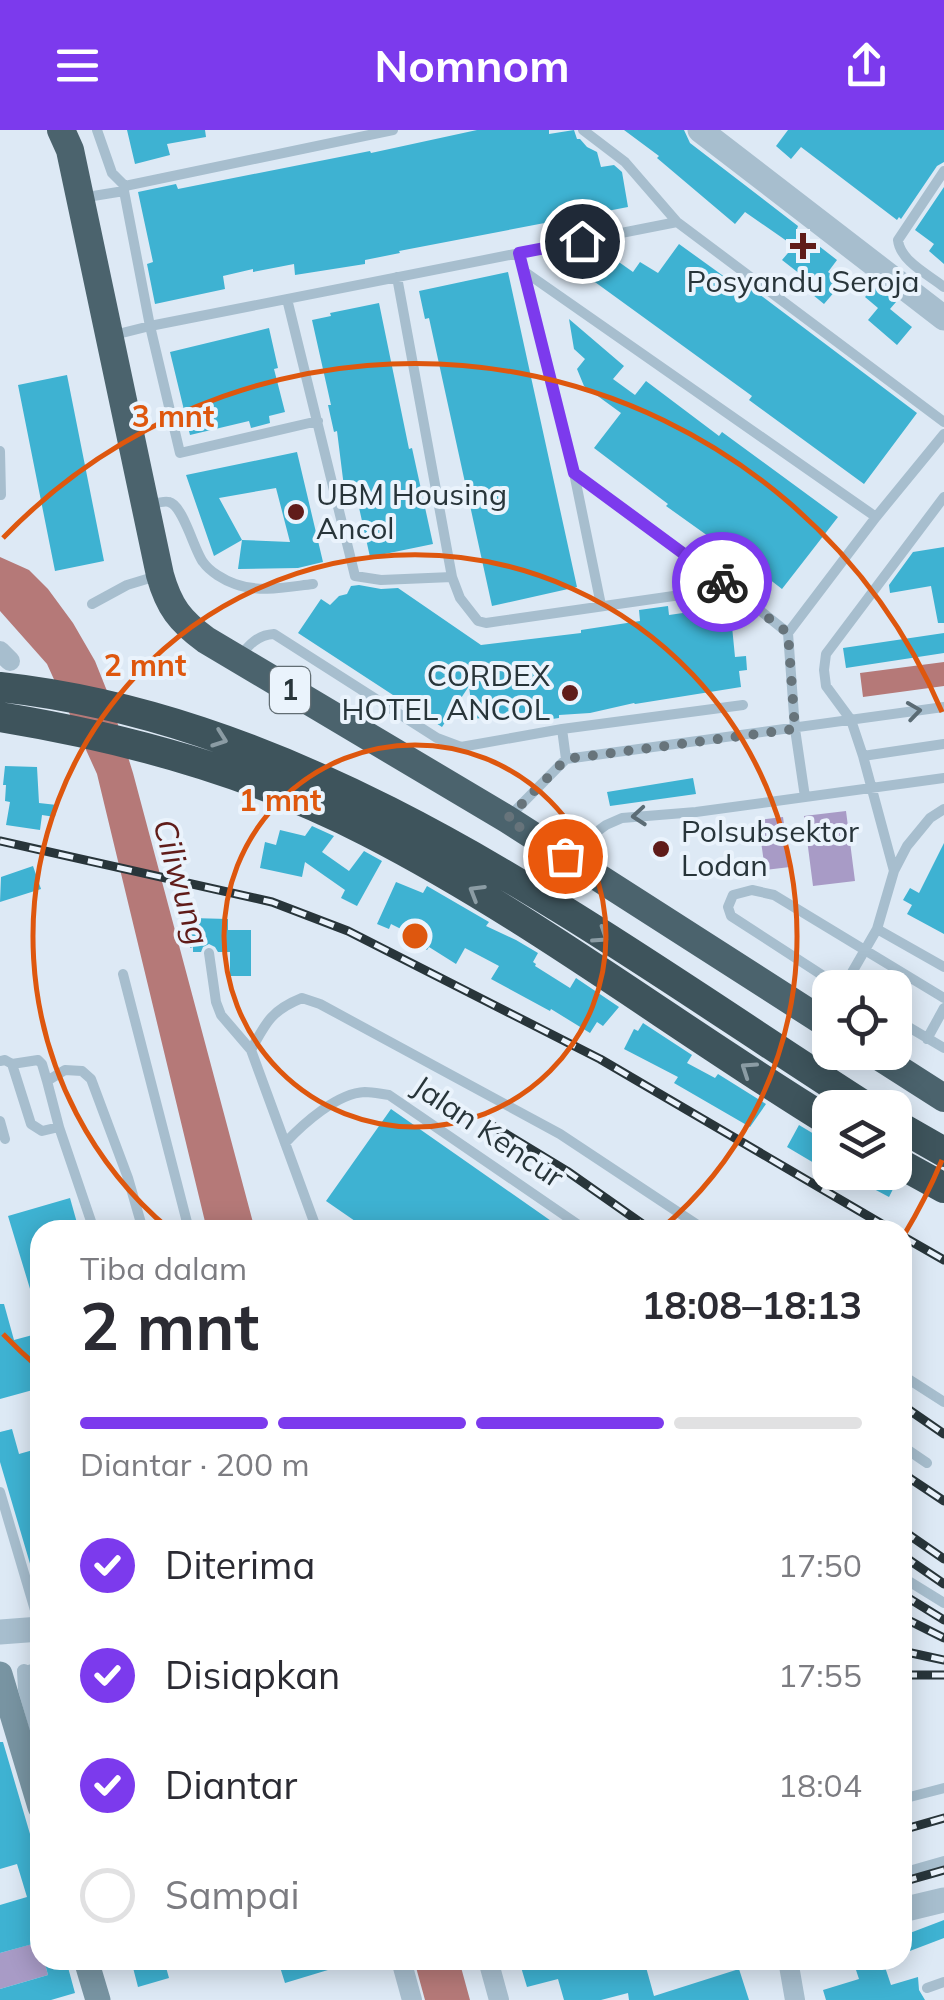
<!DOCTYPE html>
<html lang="id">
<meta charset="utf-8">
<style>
:root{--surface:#fff;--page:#f7f7f7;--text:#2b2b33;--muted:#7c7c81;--line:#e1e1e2;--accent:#7c3aed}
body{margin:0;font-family:Mulish,sans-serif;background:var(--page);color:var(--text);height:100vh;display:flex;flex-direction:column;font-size:38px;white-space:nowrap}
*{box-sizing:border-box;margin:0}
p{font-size:32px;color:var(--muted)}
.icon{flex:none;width:55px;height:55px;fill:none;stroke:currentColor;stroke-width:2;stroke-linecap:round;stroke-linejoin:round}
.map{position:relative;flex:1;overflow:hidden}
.sheet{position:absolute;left:30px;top:1090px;width:882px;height:750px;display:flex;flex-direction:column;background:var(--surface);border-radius:30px;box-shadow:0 5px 25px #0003}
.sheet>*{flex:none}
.fabs{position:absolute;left:812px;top:840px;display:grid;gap:20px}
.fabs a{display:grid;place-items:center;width:100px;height:100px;border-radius:20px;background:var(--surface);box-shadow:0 5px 25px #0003;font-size:50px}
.pin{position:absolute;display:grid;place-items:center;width:85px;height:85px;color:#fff;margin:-42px;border:5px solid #fff;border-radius:50%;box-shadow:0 2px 10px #0007}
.courier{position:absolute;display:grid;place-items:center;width:100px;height:100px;margin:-50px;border:8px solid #7c3aed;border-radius:50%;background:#fff;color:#222;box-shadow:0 2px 12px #0007}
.headline em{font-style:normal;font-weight:700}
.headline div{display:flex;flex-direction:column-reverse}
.headline{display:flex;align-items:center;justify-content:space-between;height:170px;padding:0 50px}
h1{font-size:65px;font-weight:700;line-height:75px}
.bar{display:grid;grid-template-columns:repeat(4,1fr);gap:15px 10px;align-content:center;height:120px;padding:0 50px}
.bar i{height:12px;border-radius:8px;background:var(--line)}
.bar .active{background:var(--accent)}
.bar p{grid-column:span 4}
ol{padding:0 50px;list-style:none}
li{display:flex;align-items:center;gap:30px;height:110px}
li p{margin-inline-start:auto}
li .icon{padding:10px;border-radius:50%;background:var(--accent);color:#fff;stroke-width:4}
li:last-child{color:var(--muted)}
li i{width:55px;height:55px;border:5px solid var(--line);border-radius:50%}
header{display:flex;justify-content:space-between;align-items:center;height:130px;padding:0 50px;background:var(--accent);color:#fff;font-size:45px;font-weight:700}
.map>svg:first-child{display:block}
.green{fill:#a89bc6}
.water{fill:#b57978}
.building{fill:#3eb2d2}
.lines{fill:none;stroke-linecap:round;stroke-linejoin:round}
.service{stroke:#a7bece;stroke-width:10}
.pedestrian{stroke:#a7bece;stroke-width:14}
.minor{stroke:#a7bece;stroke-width:20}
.tertiary{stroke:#a7bece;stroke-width:25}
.secondary{stroke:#7894a2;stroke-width:25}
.trunk{stroke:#4b636d;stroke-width:28}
.motorway{stroke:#3e545c;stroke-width:30}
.rail-casing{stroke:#28353a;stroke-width:9}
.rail{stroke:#eaf3fc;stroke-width:5;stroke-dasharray:15;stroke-linecap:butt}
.oneway{stroke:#5b6c75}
.oneway2{stroke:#8b9ca4}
.done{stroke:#67747b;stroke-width:10;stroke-dasharray:0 18}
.route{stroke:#7c3aed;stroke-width:12}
.ring{fill:none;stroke:#de570e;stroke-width:5}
.poi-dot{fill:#601c19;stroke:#eaf3fc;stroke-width:4}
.labels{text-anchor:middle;stroke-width:8;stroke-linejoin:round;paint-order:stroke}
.shield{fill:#eaf3fc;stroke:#626e74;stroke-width:2.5}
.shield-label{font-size:28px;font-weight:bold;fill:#28353a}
.poi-label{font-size:30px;fill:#28353a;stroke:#eaf3fc;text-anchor:start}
.street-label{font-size:30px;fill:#28353a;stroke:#eaf3fc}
.water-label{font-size:32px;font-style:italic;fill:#601c19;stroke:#eaf3fc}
.centre{fill:#de570e;stroke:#eaf3fc;stroke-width:5}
.ring-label{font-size:30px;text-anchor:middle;font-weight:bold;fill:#de570e;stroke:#eaf3fc;stroke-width:8;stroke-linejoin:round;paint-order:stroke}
</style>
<header><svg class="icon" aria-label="menu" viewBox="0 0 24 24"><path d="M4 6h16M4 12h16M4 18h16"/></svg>Nomnom<svg class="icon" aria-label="share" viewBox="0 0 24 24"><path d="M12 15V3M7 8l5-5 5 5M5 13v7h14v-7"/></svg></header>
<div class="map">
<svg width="944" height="1870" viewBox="0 0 944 1870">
<rect width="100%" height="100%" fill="#dde9f5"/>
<path class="green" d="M846,681L855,751L813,756L804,686Z
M783,687L790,737L765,740L758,690Z
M39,1812L40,1830H44L48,1845L0,1859V1823Z"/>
<path class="water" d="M0,427L29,440L48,459L73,493L95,531L109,566L133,643L255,1100H207L97,644L47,534L0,481Z
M944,532V556L863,567L860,543Z
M414,1830H459L470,1870H425Z"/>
<path class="building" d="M127,0H205L206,7L167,14L170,25L135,34Z
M477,0H549V4L574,0L577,9H580L587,17L597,22L601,37L614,35L622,42L628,77L399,121L400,123L365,130V134L295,145L294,134L253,142V139L223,146L225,159L155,174L147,134L153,132L138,62L176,54L178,59L370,21L371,23Z
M624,0H684L690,13L798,96L797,99L837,130L828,142L842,153L824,174L813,165L818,158L782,130L794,116L745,82L735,94L657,28L659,26Z
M788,0H944V32L937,36L901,89L899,87L897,90L801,17L791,29L776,16Z
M944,57V134L929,121L934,114L915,100Z
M679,114L747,163L751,158L917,283L864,354L749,270L752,266L588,147L606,123L633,142L640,132L658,143Z
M508,142L577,457L492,476L429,188L425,189L419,161Z
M875,156L896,172L890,179L912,197L897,215L868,190L878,178L865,167Z
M379,173L409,319L412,318L433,414L370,427L354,355L344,357L337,301L334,302L328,275H331L312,190L331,186L330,183Z
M569,189L624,236L613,249L635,265L646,251L719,306L722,302L838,387L782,459L760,442L755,448L733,430L736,426L666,376L668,374L594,318L621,283L584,256L577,239L585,229L574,219Z
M269,198L278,238L274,239L285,282L269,286L270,293L251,298L249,291L190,305L170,222Z
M67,245L104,431L55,441L18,255Z
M297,322L323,432L298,438L238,439L242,410L290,412L276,358L219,368L242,410L214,426L186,345Z
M944,417V493H938L931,456L890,463L889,455L913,422Z
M359,455L381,459L398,458L481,515L581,503V500L640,491L639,480L668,476L669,485L697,481L696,472L723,468L724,477L730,476L735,527L746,526L747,540L739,541L741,557L635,574L634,573L590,583L559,585V588L539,591L538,581L473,589L469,556L442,597L298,503L321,469L330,475L339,466L347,464L351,456Z
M944,503V523L846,538L843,518Z
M5,636L37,637L39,673L57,675L55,687L42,685L40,700L6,695L10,672L5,671L6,655H3Z
M693,648L696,664L610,676L607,662Z
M312,696L334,706L322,722L349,741L364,721L382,731L357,776L341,768L345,760L305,732L302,747L260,738L265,712L276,715L280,700L305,706Z
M944,713V804L907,784L912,775L903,770L910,758L919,763Z
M33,736L41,759L0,772L1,747Z
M396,752L423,763L427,756L489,792L486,796L516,810L538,823L533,832L536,834L535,836L570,858L576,848L619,877L603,896L597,892L590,903L551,879L550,881L491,849L499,836L465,818L456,834L429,817L427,820L414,812L417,807L391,794L389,799L377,794Z
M191,788L228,789V800H251V846H230V822H218L215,817L209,814L203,817L201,822H193V817L190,818Z
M643,893L692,925L687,933L715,948L718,944L766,974L750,997L674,953L678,947L624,919L634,899L638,901Z
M391,979L564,1100H368L326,1071Z
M799,995L814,1004L812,1009L828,1019L819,1033H814L787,1017Z
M842,1042H881L896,1053L889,1067Z
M70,1068L79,1100H40V1181L37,1182L8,1086Z
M0,1174H4L14,1210L40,1203V1258L0,1269Z
M12,1299L19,1324L40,1318V1434L31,1437L0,1332V1302Z
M0,1612H3L40,1738V1812L0,1823V1775L27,1767L17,1734L0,1739Z
M944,1790V1808L902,1824V1806Z
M44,1830H66L75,1863L51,1870H0V1859L48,1845Z
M131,1830H164L169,1848L138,1857Z
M294,1830H351V1833L285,1853L279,1834Z
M536,1830H644L654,1866L739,1839L749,1870H629L628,1863L601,1870H564L558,1849L527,1857L520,1834Z
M883,1831L891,1855L918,1847L919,1860L925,1870H826L823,1860L859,1849L856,1840Z"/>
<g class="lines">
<path class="service" d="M97,0L112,43L125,56
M583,0L625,32L677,92L944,292
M944,41L898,110C900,131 929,145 944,157
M81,68L124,61
M519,123L574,343L601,475
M525,142L876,387
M397,147L452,447L460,468L478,491L486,493L729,458
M287,169L355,446L381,450L452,447
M114,205L150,196L124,61L125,56L393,0
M318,291L180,323L150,196L677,92
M0,321L1,365
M575,344L742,466L788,503
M146,376C152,375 163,370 169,372C183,375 194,420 203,432C210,442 224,450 235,454C260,463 287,457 313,454
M92,474L127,455L160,445
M239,527C249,515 257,505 274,504L437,608L461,617L562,599L743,575
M562,599L566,629
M863,626L944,614
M805,667L795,599L788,503L876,387L944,304
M508,688L566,629L944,577
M568,723L606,695L622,688L696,682L944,648
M894,741L863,626L851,590L826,556L824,540L826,524L944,367
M877,799L944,837
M209,823L216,872L221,885L251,920
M123,844L189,1100
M842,858L731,786L728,777L733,765L752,760L774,765L944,868
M843,858L877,799L894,741L907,716L930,688L944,679
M895,889L944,918
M927,909L944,878
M0,931L5,930L12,934L31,994L42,1001L59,997
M12,934L38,930L42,934L47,951
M0,991L5,1009
M285,1013C303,994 337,963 365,962C373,962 381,964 389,965L586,1100
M94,1100L59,997L47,951L65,940L82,941L91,949L128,1048L143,1100
M317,1100L251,920C266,892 272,880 302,868L320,874L560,1004L705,1100
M902,1245L944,1272
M902,1316L927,1333
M0,1362L40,1497
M902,1447L944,1473
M24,1541L40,1537
M902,1669L944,1658
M902,1743L944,1731
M927,1858L944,1852"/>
<path class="pedestrian" d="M24,1541L25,1559L40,1611"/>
<path class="minor" d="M0,521L10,531
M401,1830L412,1870
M488,1830L499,1870
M788,1830L795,1870"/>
<path class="tertiary" d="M700,0L944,188
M0,1502L40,1499
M902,1780L944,1770"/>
<path class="secondary" d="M0,1544L40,1677
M86,1830L98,1870"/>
<path class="trunk" d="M61,0L70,20L160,445C169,477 180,491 206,510L507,689L830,896
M872,922L944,968"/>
<path class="motorway" d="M0,557C326,593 600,807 868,978
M0,587C128,608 252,642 368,702C530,785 675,897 830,992
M895,994L944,1022
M895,1031L944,1058"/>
<g class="rail-casing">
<path id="rail" d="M0,711L272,772L348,801L600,929L892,1100
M488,993L567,1041L651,1100
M902,1106L944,1130
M902,1275L944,1304
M902,1343L944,1371
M902,1400L944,1429
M902,1425L944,1454
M902,1464L944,1490
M902,1487L944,1508
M902,1521L944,1530
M902,1545H944
M902,1700L944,1688
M902,1752L944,1740"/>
</g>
<use href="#rail" class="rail"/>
</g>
<defs><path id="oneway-chevron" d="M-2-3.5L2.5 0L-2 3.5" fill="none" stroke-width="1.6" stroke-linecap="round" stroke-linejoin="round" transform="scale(2.5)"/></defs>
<g class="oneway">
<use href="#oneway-chevron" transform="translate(914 581) rotate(-8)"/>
<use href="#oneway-chevron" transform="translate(639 686) rotate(175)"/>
</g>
<g class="oneway2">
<use href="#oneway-chevron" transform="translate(220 609) rotate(20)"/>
<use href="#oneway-chevron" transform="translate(476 762) rotate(-149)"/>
<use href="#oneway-chevron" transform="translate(601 806) rotate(33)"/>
<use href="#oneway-chevron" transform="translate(748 939) rotate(-146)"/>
</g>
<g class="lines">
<path class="done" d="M565,726L507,689L566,629L795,599L788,503L722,452"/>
<path class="route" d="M582,111L519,123L574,343L722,452"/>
</g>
<g class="ring">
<circle cx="415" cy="806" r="191"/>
<path d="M169 1099A382 382 0 1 1 661 1099"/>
<path d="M942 1030A573 573 0 0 1 904 1105M39 1238A573 573 0 0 1 3 1204M3 408A573 573 0 0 1 942 582"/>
</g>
<g class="poi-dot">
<path d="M798 101h10v10h10v10h-10v10h-10v-10h-10v-10h10z"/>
<circle cx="296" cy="382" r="10"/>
<circle cx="570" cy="563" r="10"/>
<circle cx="661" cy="719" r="10"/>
</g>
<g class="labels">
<rect class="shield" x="270" y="537" width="40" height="46" rx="8"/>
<g class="shield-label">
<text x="290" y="570">1</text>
</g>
<g class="poi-label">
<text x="803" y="162" text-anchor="middle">Posyandu Seroja</text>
<text x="316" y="375">UBM Housing<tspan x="316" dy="34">Ancol</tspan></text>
<text x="550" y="556" text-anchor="end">CORDEX<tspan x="550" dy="34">HOTEL ANCOL</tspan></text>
<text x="681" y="712">Polsubsektor<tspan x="681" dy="34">Lodan</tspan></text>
</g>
<g class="street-label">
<text transform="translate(488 1002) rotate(34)" y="10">Jalan Kencur</text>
</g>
<g class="water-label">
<text transform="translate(181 752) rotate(74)" y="11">Ciliwung</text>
</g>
</g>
<circle cx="415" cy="806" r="15" class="centre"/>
<g class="ring-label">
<text x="173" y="297">3 mnt</text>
<text x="145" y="546">2 mnt</text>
<text x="280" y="681">1 mnt</text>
</g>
</svg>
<div class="fabs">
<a><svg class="icon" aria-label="locate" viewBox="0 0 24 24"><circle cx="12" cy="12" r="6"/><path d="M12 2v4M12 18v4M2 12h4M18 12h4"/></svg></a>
<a><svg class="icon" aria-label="layers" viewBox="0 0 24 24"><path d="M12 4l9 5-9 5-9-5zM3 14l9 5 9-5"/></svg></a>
</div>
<div class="pin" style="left:565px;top:726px;background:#ea580c"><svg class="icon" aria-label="bag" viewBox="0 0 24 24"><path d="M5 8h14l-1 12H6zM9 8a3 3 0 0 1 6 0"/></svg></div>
<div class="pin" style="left:582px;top:111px;background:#1f2937"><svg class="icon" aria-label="home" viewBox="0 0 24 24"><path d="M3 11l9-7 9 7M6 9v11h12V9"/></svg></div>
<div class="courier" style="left:722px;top:452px"><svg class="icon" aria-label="bike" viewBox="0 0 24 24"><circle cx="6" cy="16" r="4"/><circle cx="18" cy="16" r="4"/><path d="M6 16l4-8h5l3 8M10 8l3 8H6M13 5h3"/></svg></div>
<section class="sheet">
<div class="headline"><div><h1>2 mnt</h1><p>Tiba dalam</p></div><em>18:08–18:13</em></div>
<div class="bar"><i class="active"></i><i class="active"></i><i class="active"></i><i></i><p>Diantar · 200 m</p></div>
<ol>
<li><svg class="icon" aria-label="check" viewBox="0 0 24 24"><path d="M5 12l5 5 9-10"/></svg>Diterima<p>17:50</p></li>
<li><svg class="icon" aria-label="check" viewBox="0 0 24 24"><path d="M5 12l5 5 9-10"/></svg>Disiapkan<p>17:55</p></li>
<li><svg class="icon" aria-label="check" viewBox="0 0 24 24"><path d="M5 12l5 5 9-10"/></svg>Diantar<p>18:04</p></li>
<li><i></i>Sampai</li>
</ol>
</section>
</div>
